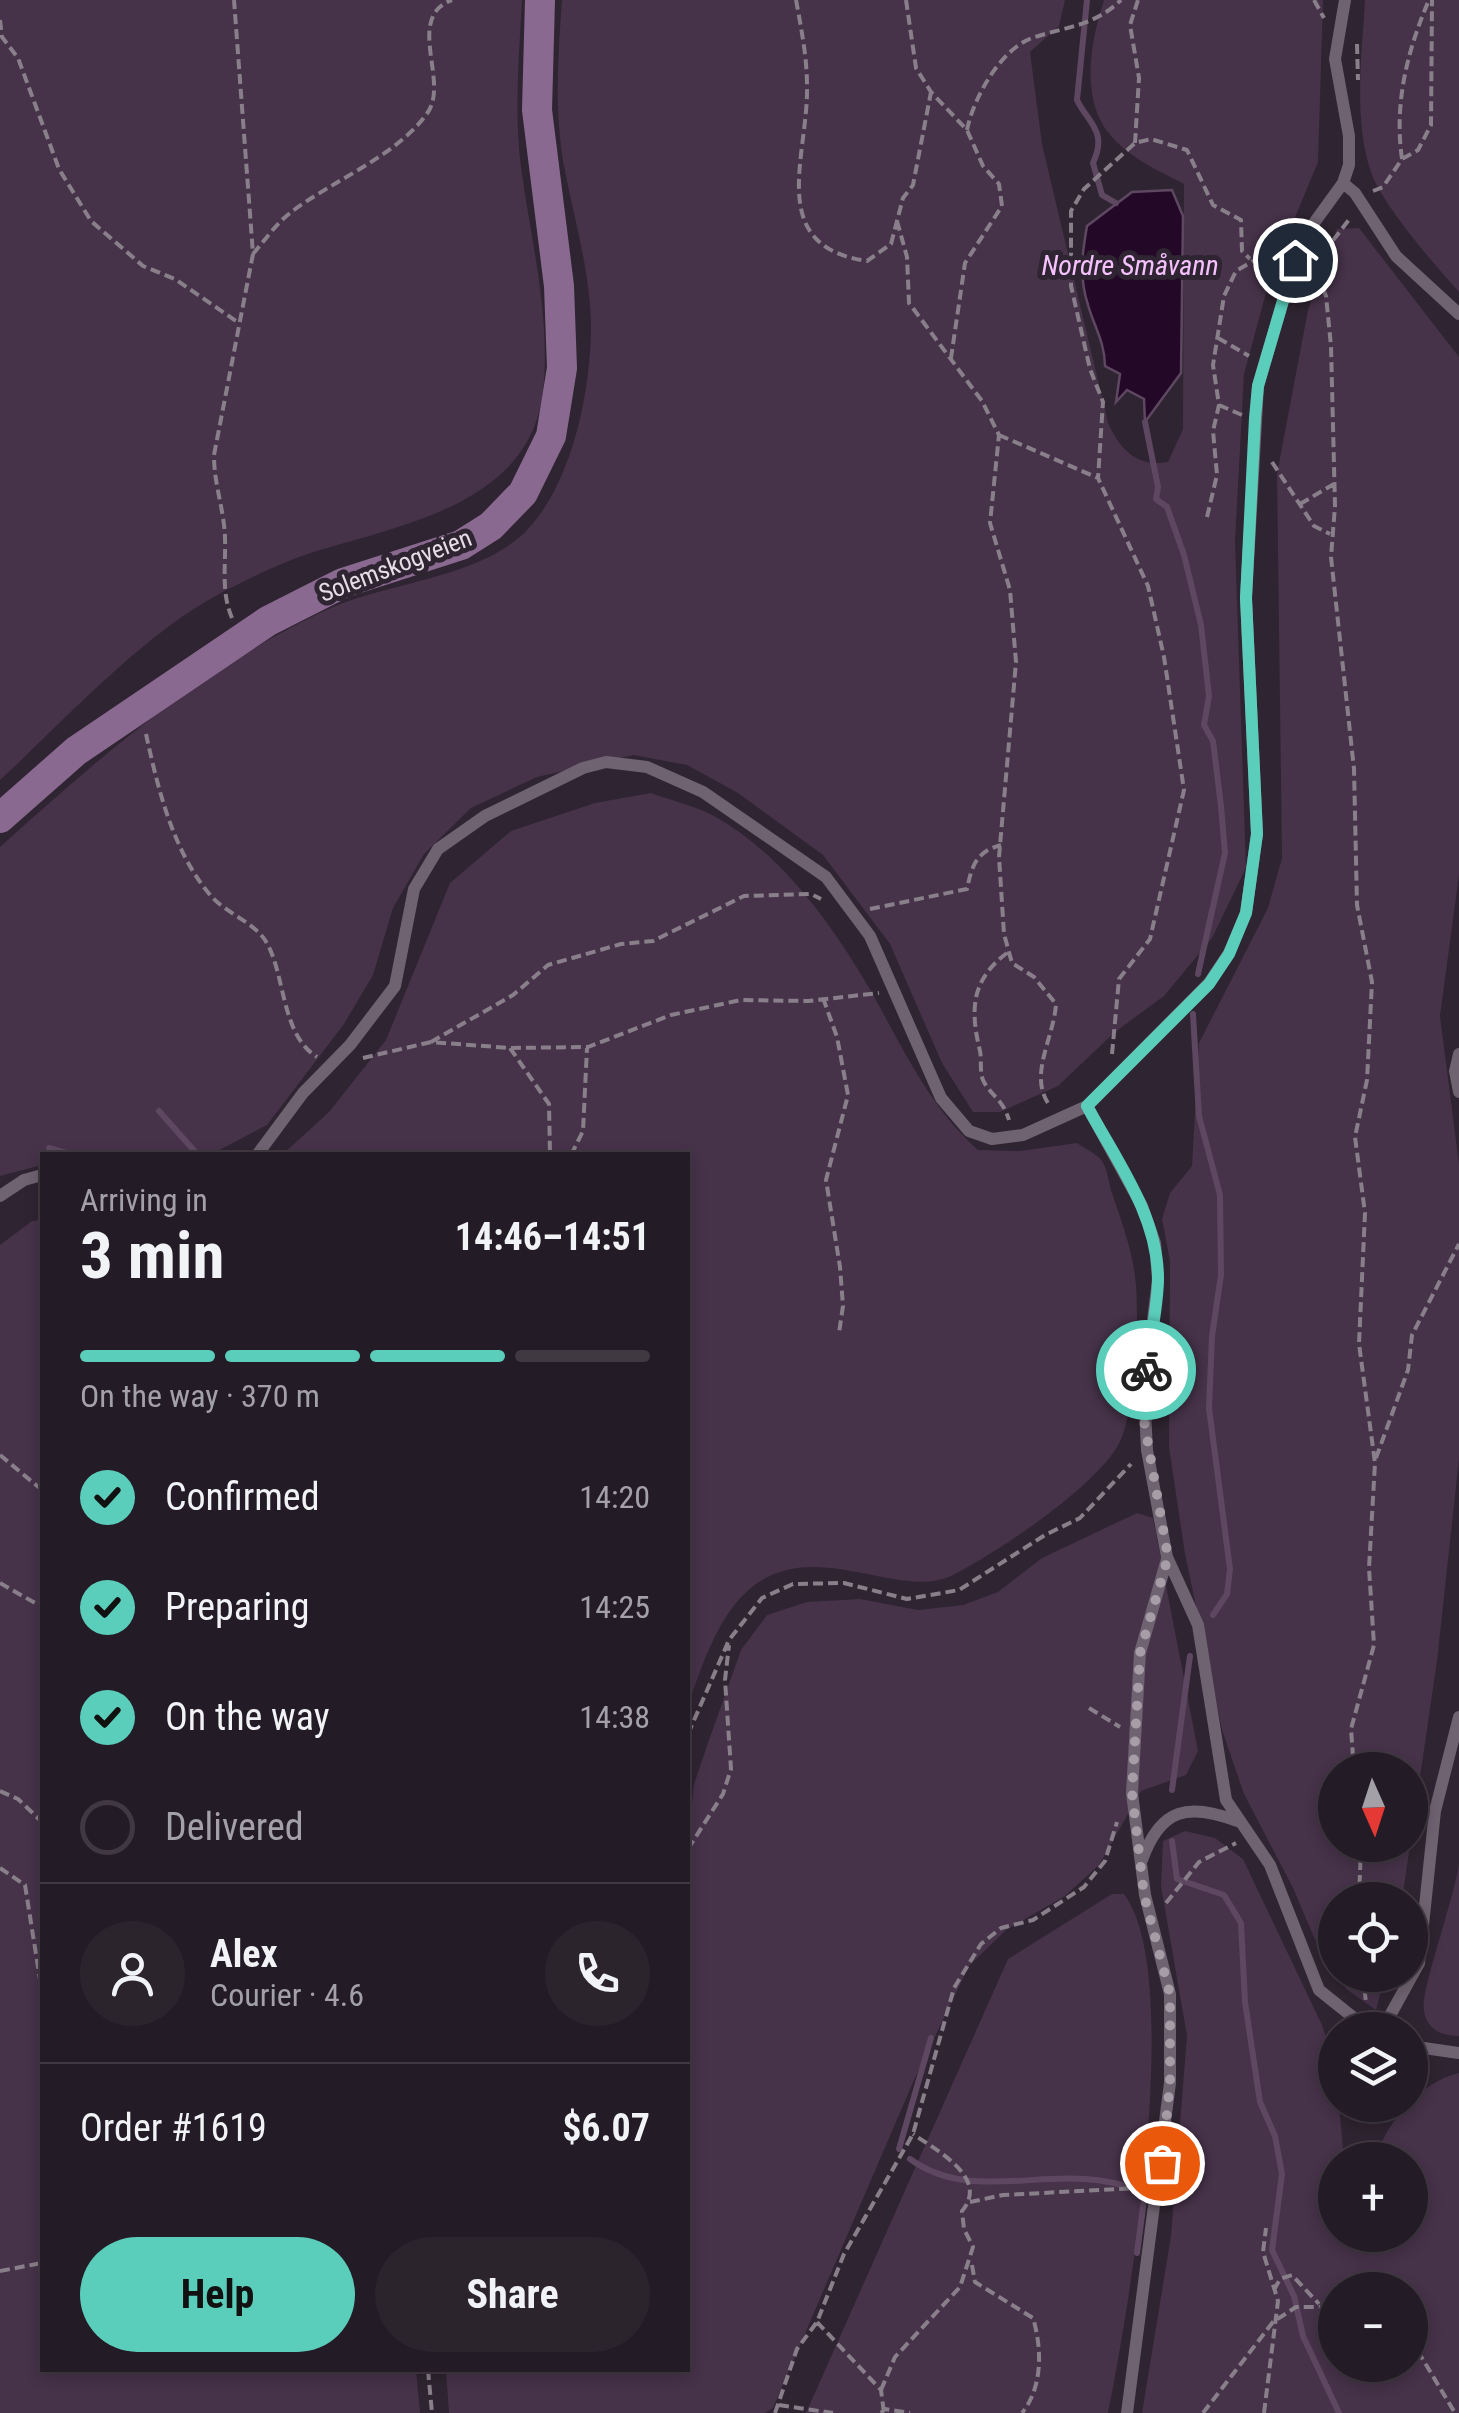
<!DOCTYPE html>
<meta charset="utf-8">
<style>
:root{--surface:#231b25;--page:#2b242d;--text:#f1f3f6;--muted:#a3a1a7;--line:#403942;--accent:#5bcebb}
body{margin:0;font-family:"Roboto Condensed",sans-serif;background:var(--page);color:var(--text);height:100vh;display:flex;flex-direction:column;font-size:38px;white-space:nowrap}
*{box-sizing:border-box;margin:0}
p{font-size:32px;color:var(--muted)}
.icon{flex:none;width:55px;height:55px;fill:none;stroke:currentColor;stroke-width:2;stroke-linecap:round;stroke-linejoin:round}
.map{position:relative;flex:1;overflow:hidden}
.panel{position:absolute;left:40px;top:1152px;width:650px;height:1220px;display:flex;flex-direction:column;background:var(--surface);border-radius:0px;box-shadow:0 5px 15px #0003,0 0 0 2px var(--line)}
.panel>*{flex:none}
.needle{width:65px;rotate:177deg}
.fabs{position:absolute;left:1318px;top:1752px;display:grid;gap:20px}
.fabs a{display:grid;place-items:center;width:110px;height:110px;border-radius:50%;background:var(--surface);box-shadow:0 5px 15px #0003,0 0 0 2px var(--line);font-size:50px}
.pin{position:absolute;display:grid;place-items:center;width:85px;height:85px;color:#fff;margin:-42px;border:5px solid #fff;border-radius:50%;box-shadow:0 2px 10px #0007}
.courier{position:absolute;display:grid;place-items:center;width:100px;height:100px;margin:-50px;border:8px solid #5bcebb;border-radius:50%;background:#fff;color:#222;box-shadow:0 2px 12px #0007}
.summary em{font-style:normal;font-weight:700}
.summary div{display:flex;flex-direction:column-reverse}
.summary{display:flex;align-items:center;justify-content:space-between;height:170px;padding:0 40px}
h1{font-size:65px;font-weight:700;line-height:75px}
.bar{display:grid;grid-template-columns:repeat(4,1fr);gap:15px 10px;align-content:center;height:120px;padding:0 40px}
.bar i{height:12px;border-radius:8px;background:var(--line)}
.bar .active{background:var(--accent)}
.bar p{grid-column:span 4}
.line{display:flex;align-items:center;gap:25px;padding:0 40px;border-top:2px solid var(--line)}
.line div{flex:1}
.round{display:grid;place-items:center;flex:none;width:105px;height:105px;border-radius:52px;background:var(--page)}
ol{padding:0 40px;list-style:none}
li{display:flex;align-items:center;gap:30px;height:110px}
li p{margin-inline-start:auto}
li .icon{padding:10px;border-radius:50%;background:var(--accent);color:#111;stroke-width:4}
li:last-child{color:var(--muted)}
li i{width:55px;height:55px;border:5px solid var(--line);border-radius:50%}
.primary-button{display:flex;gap:20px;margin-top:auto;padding:20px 40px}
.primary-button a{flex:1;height:115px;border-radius:60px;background:var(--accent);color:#111;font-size:40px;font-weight:700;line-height:115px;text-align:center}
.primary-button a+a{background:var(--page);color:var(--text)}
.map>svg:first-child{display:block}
.green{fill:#463249;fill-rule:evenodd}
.water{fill:#240828;stroke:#5e4861;stroke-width:2.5}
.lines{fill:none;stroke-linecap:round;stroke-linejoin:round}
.stream{stroke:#5e4861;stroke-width:6}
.path{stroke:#897f8a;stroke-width:4;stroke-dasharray:10 5;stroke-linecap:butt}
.lane{stroke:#6f6271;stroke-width:12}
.secondary{stroke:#8a6990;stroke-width:30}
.done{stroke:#a69da7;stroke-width:10;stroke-dasharray:0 18}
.route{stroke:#5bcebb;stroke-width:12}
.labels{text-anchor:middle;stroke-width:10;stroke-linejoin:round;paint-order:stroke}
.street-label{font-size:25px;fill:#e6dee7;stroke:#2f2431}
.water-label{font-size:28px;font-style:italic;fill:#f6c2fe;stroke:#2f2431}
</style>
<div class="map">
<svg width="1459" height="2413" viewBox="0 0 1459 2413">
<rect width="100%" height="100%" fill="#2f2431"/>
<path class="green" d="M0,0H522C519,55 514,112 521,167C531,241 551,316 543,392C529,509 391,526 302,556C275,566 245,580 219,594C142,635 65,720 0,780Z
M562,0H1065L1059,26L1030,52L1042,144L1108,423C1120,449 1137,468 1168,462L1183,429L1184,184C1159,171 1130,158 1111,136C1079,100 1091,40 1104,0H1323L1318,162L1270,278L1244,374L1235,542L1246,868L1212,938L1164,996L1115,1032L1058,1086L1000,1112H973L942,1063L890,944L823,855L738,793L687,765L633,755L537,777L471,808L424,854L393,908L373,975L344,1024L267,1125L210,1155H42V1165L0,1176V847C100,757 199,670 322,612C385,581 481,580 529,528C573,479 590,393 591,329C591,274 574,219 564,166C554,111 558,55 562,0Z
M1365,0H1459V292C1434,264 1383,206 1371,172C1353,119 1362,55 1365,0Z
M1359,228L1459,357V875L1440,1016L1459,1164V1459L1437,1661L1402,1900H1335V1972L1319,1949L1293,1888L1244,1794L1222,1730L1185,1554L1169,1447L1170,1261L1162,1219L1170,1193L1192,1166L1199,1043L1268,908L1282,858L1277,474L1308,310L1337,229ZM1335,1770H1410V1845H1335Z
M651,793C672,801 697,806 716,817C783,855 834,927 872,993C904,1050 929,1106 978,1150L1020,1151L1077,1143C1084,1148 1097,1154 1102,1161C1107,1168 1109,1182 1111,1190C1121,1220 1134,1254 1136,1286C1139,1324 1135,1402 1122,1437C1106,1481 995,1554 953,1575C903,1600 828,1545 766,1578C722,1601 704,1661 688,1705V1155H282L329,1112L386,1040L450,883L511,831L595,803Z
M42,1220V2370H416L420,2413H0V1245L32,1221Z
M1137,1513L1153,1518L1198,1751L1186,1775L1141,1791L1099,1865L1065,1896L1006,1930L969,1966L914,2080L773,2408L765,2413H449L446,2370H688V1845L694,1784L709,1740L741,1650L767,1615L807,1602L860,1599L918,1610L963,1605L998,1592L1042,1558Z
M1185,1831L1215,1838L1243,1859L1322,2025L1335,2067V2105H1339L1344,2160H1335V2235H1410V2160H1375C1385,2124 1421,2081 1459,2073V2413H1142L1171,2236L1187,2036L1161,1886L1163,1841ZM1335,2290H1410V2365H1335Z
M1459,1863V2036C1442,2036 1427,2030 1424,2011C1420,1991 1455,1897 1459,1863Z
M1112,1894H1124C1185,1975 1129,2310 1108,2413H806L1008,1959Z
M1337,1975H1385L1376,2010L1346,1989Z"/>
<path class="water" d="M1172,190L1183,216L1181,373L1145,422L1144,399L1127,390L1116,402L1120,374L1105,366C1105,343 1094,326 1088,305C1079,277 1082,254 1087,226L1132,192Z"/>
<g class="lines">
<path class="stream" d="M1087,0L1077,100C1088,123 1108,131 1093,163L1102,195L1116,203
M1145,422L1158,487L1156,499L1167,507L1184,555L1201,625L1209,696L1204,725L1213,741L1221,806L1225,853L1198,974
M1193,1014L1199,1116L1220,1195L1221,1275L1212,1336L1209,1408L1230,1569L1227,1594L1213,1615
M159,1111L198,1155
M49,1148L73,1155
M1172,1790L1190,1656
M1172,1841L1177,1879L1224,1895L1241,1923L1245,2002L1260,2102L1275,2136L1282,2174L1272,2250L1294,2296L1303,2336L1339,2413
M899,2149L931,2038
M910,2159C962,2197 1026,2175 1085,2179C1106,2180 1125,2185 1145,2192L1137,2253"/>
<path class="path" d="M796,0C801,27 807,57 807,85C809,155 764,246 867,261L891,244L903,198L913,185L931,92
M906,0L916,68L931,92L967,130L983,166L999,184L1002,206L965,263L951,358
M1314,0L1324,18
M0,20L2,37L18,58L59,169L91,221L143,266L175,279L239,323
M1357,44L1358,80
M967,130C973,99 1001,47 1035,37C1069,26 1094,26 1121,0
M1135,143L1139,78L1130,25L1138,0
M1402,159C1394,104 1407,51 1429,0
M1373,191L1383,187L1402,159L1418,150L1431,125L1432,0
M897,221L907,257L909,303L982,401L999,435L990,523L1010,590L1016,662L999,857L1004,934L1012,963L1034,977L1056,1004C1054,1037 1029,1074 1048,1103
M253,254C265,240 276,224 290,213C331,181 398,156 428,112C449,81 405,17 452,0
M1312,260L1326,296L1331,346L1335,506L1331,557L1354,769L1357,905L1372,982L1367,1080L1355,1137L1365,1213L1359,1344L1375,1463L1369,1568L1374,1645L1351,1729L1354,1770
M1321,283L1328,247L1351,217
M1218,338L1249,356
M1219,405L1242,415
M999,435L1098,478
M1272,462L1314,526L1330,534
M1300,504L1334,484
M1207,517L1217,475L1213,431L1219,405L1213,365L1224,296L1236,271L1285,242
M232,618C219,588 228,556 224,525C221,500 214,481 214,455L253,254L234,0
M146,734C158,789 173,852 211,896C226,913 253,922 265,940C286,973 280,1034 317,1057
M870,909L967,889C972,865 976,852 1001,845
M1007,953C971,980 970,1010 980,1051C982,1060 979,1074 984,1082C993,1098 1002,1098 1009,1120
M823,998L837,1037L848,1095L826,1180L840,1267L843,1306L839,1333
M431,1042L513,995L548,965L621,944L653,941L744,896L811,894L821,899
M510,1048L549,1104L550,1155
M1112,1054L1119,979L1150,939L1184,790L1164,657L1148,586L1098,478L1103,402L1090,369L1071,286V211L1084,189L1135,143L1151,139L1187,150L1213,205L1241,220L1242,251L1250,259
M363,1058L431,1042L510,1048L588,1047L671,1015L741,1000L808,1001L879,993
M571,1155L583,1131L587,1048
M0,1455L42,1490
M1376,1458L1408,1370L1412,1335L1459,1244
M0,1583L42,1607
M1089,1708L1120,1727
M688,1734L729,1640L762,1598L793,1584L844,1583L907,1599L959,1590L1045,1535L1080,1518L1131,1464
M0,1791L18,1799L42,1822
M688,1849L723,1794L731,1769L725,1680L729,1645
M0,1868L25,1885L42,1992
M1359,1900L1361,1845
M1166,1903L1199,1862L1236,1843
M1322,1945L1335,1960
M1363,1975L1366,2003
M970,2202L1003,2195L1139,2188
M972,2265L975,2282L1033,2318C1042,2348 1043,2387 1022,2413
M0,2271L42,2263
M1274,2290L1280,2279L1292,2275L1319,2304
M817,2322L881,2390L884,2413
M1410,2338L1455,2413
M428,2370L432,2413
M881,2390L895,2357L960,2287L973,2247L964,2229L962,2211C990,2178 936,2150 913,2134
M779,2405L833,2413
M775,2413L797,2349L817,2322L844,2254L913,2134L954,1988L981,1944L1001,1928L1033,1920L1084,1887L1105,1861L1117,1822
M881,2413L885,2409L910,2413
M1203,2413L1273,2322L1296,2307H1335
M1264,2413L1278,2301L1263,2252L1266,2228"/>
<path class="lane" d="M1343,183L1355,193L1396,256L1459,314
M1459,1054L1455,1071L1459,1092
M1087,1106L1142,1206L1155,1243L1158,1280L1144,1391L1147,1450L1167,1557L1198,1625L1226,1800L1270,1865L1319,1990L1369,2030
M257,1155L303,1093L350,1045L395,986L414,889L438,849L485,816L583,768L606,762L647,767L703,792L826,877L870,936L941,1098L969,1131L992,1139L1023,1135L1087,1106L1209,983L1229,953L1246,913L1257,834L1246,598L1258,386L1295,260L1306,234L1343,183L1349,165V136L1335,59L1345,0
M0,1196L24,1180L42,1175
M1142,1860C1161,1807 1189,1803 1237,1821
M1382,2030L1419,1963L1435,1811L1459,1717
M1410,2046L1459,2053
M1127,2413L1170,2083V1994L1145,1895L1132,1793L1140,1653L1167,1559"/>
<path class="secondary" d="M0,818L76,751L268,621L343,583L461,545L491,526L523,493L551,436L562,368L559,286L537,110L540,0"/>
</g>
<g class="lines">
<path class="done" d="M1146,1370L1143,1415L1168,1557L1140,1653L1132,1793L1144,1895L1170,1994V2083L1162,2163"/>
<path class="route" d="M1146,1370C1150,1339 1158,1308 1158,1277C1157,1214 1116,1160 1087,1106L1209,984L1229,954L1246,913L1257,834L1246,598L1255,418L1258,386L1295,260"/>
</g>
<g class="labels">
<g class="street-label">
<text transform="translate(395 565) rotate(-21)" y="9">Solemskogveien</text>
</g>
<g class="water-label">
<text x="1130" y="275">Nordre Småvann</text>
</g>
</g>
</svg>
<div class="fabs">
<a><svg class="needle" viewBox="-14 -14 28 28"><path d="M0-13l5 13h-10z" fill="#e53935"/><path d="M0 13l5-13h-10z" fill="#a3a1a7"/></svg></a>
<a><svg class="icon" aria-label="locate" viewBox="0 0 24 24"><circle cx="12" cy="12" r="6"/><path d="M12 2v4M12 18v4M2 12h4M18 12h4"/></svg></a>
<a><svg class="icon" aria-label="layers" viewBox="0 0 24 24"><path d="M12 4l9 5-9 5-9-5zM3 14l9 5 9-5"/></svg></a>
<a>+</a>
<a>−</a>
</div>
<div class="pin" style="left:1162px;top:2163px;background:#ea580c"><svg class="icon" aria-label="bag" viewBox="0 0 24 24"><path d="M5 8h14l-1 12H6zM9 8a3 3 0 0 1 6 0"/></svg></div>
<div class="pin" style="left:1295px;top:260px;background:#1f2937"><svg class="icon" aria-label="home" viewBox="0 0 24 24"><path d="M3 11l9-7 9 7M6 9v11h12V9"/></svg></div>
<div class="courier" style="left:1146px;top:1370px"><svg class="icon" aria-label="bike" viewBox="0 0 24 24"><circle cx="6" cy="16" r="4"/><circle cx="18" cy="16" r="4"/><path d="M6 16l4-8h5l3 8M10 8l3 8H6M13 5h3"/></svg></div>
<section class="panel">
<div class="summary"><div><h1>3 min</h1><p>Arriving in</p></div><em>14:46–14:51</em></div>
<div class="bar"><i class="active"></i><i class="active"></i><i class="active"></i><i></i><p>On the way · 370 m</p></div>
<ol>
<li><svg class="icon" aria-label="check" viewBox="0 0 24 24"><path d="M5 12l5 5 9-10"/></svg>Confirmed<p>14:20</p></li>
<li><svg class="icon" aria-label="check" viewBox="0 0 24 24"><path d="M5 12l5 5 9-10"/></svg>Preparing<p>14:25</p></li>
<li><svg class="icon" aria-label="check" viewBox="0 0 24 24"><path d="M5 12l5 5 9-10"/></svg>On the way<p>14:38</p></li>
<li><i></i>Delivered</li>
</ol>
<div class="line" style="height:180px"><a class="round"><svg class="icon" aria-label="person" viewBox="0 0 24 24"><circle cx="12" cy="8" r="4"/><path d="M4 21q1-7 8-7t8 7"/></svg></a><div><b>Alex</b><p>Courier · 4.6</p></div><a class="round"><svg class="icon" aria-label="phone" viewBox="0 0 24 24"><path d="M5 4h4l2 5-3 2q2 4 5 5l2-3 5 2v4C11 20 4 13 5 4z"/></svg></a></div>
<div class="line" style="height:130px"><div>Order #1619</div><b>$6.07</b></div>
<div class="primary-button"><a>Help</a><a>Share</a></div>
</section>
</div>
